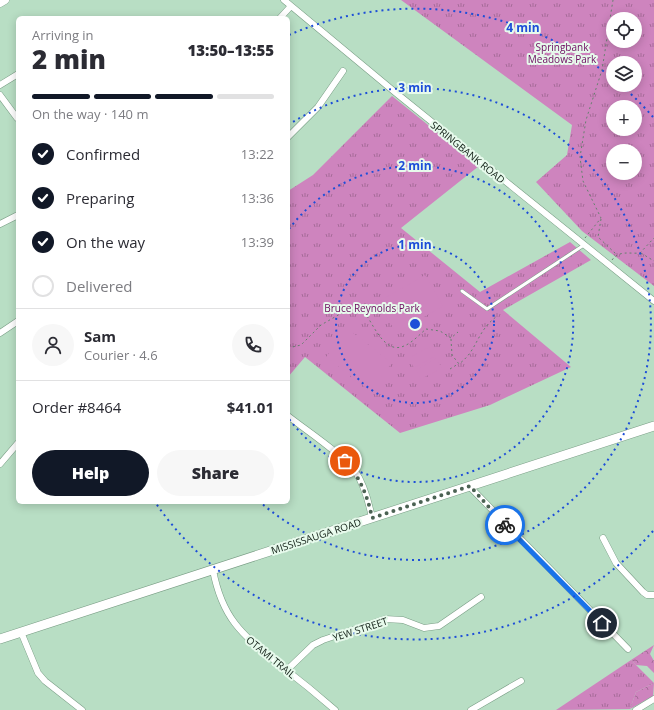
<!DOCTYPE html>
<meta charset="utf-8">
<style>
:root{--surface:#fff;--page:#f7f7f7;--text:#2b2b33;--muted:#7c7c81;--line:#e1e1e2;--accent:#111827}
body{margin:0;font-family:"Open Sans",sans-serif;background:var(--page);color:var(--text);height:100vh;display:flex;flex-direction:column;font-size:15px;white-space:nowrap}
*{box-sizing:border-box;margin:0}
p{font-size:13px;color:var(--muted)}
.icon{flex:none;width:22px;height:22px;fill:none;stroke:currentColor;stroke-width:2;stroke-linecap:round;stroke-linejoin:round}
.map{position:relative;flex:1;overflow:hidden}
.details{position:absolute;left:16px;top:16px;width:274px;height:488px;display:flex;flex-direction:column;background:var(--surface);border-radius:6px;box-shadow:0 2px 10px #0003}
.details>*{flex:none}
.fabs{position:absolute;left:606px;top:12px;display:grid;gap:8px}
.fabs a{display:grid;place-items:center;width:36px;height:36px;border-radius:50%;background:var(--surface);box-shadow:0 2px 10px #0003;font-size:20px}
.pin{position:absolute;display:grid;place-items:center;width:34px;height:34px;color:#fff;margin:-17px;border:2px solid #fff;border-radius:50%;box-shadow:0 1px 4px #0007}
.courier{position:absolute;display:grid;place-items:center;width:40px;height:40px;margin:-20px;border:3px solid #1a73e8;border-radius:50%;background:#fff;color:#222;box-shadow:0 1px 5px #0007}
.overview em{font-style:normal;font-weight:800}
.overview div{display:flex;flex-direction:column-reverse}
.overview{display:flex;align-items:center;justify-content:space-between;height:68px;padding:0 16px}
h1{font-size:26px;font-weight:800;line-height:30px}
.bar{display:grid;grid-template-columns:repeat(4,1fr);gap:6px 4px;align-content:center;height:48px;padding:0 16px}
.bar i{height:5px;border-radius:3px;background:var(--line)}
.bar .current{background:var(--accent)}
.bar p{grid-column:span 4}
.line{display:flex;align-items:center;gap:10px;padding:0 16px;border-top:1px solid var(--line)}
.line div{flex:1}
.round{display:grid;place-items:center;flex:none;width:42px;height:42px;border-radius:21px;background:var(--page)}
ol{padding:0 16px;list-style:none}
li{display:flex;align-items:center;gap:12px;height:44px}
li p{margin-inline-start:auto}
li .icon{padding:4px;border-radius:50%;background:var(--accent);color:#fff;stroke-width:4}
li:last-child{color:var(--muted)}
li i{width:22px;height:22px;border:2px solid var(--line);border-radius:50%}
.cta{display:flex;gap:8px;margin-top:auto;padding:8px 16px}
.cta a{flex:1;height:46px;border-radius:24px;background:var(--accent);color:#fff;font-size:16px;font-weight:800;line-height:46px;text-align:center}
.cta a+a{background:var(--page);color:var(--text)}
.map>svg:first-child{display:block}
.forest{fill:url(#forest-crowns)}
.park{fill:url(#park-tufts);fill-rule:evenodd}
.pitch{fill:#ce84be}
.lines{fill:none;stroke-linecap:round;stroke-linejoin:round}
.service-casing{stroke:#799d85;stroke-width:4}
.minor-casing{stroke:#799d85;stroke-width:7}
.tertiary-casing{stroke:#799d85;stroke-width:9}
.secondary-casing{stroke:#799d85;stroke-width:10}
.path{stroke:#66806f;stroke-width:1;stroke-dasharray:2 3;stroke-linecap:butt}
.service{stroke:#fff;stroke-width:3}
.minor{stroke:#fff;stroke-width:6}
.tertiary{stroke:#fff;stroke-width:8}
.secondary{stroke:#fff;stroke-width:9}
.done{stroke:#4b6253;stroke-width:4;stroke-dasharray:0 7.2}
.route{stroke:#1a73e8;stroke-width:5}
.ring{fill:none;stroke:#1d4ed8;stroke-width:2;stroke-dasharray:2 4}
.labels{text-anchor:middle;stroke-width:4;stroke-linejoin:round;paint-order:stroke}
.park-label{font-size:10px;fill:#6c0a5f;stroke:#e7faec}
.street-label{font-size:10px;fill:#111f16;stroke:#e7faec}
.centre{fill:#1d4ed8;stroke:#e7faec;stroke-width:2}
.ring-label{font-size:12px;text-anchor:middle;font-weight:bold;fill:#1d4ed8;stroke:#e7faec;stroke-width:4;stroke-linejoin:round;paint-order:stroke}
</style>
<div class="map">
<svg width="654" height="710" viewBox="0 0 654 710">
<defs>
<pattern id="forest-crowns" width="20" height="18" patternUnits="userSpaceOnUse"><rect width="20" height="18" fill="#ce84be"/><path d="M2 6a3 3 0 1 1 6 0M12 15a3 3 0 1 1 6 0" fill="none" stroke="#a66b99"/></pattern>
<pattern id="park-tufts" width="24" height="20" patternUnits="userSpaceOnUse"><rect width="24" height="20" fill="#ce84be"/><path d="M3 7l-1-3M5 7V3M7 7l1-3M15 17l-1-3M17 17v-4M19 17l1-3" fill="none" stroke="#a66b99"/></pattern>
</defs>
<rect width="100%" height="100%" fill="#b8dec4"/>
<path class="forest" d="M654,645L650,654L654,661V673L647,666L636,665L631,660Z
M654,683L653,696L630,709L636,692Z"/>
<path class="park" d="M401,0H654V286L582,231L536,182L567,155L572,125ZM613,19H635V41H613ZM613,63H635V85H613ZM613,107H635V129H613ZM613,151H635V173H613Z
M392,96L479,166L401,228L480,292L570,242L591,260L503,310L571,367L490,405L400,433L305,357L288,377V191L313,175Z
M631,660L654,683L636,692L630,709L556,710Z"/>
<path class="pitch" d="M425,275L443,306L396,333L378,302Z
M348,329L392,363L370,391L326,357Z
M429,347L435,356L414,368L409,358Z
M436,358L442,368L421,379L416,370Z"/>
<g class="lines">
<g class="service-casing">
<path id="service" d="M462,291L487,309L584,245"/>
</g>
<g class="minor-casing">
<path id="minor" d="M284,0L396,93L654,301
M280,18L291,6
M0,85L18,74
M0,95L17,118
M288,137L318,107L343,71
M0,224L18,215
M0,333L18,321
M288,416C307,431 342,454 355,471C364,484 369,503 372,518
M0,464L18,443
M469,486L628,649
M603,538L616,563L643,592L647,595H654
M213,570C223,623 246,637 285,669C302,682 319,696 335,710
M21,632L38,673L45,681L82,710
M287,670L313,645L323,640L385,619L403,620L424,628L439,626L481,597
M471,710L521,681
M636,710L654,699"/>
</g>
<g class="tertiary-casing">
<path id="tertiary" d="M0,3L5,0"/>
</g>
<g class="secondary-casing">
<path id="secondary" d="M0,639L654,426"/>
</g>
<path class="path" d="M601,219L598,237L616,254
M585,238L601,218L583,181L580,157L586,120L602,70L613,0
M641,253L654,261
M612,260C619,250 629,254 640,253L654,238
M451,339L452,355L459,364C478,350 476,332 496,317
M288,348L301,345L321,325L340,314L356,309L363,310C373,323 384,355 404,346C412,343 420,334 426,329L440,331L451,338L458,332
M450,369L458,364"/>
<use href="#service" class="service"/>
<use href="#minor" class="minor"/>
<use href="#tertiary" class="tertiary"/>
<use href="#secondary" class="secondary"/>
</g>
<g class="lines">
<path class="done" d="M345,461C360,477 368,497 372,518L470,486L505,525"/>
<path class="route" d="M505,525L602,623"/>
</g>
<g class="ring">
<circle cx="415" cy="324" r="79"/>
<path d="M289 229A158 158 0 1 1 289 419"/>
<path d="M288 125A236 236 0 1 1 260 502"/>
<path d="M653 531A315 315 0 0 1 155 502M289 35A315 315 0 0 1 611 77M622 86A315 315 0 0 1 653 117"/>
</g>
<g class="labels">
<g class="park-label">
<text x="562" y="51">Springbank<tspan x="562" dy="12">Meadows Park</tspan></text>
<text x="372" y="312">Bruce Reynolds Park</text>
</g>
<g class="street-label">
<text transform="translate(468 152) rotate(39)" y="4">SPRINGBANK ROAD</text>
<text transform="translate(316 536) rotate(-18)" y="4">MISSISSAUGA ROAD</text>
<text transform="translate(360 629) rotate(-18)" y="4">YEW STREET</text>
<text transform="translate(271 657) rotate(39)" y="4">OTAMI TRAIL</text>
</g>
</g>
<circle cx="415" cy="324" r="6" class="centre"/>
<g class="ring-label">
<text x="523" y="32">4 min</text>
<text x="415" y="92">3 min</text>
<text x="415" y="170">2 min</text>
<text x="415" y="249">1 min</text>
</g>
</svg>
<div class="fabs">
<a><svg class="icon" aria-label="locate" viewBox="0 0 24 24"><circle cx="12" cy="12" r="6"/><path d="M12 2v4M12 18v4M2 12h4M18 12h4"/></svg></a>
<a><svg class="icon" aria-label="layers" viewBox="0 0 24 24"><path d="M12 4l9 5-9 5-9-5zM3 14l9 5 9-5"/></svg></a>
<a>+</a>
<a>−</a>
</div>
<div class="pin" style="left:345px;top:461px;background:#ea580c"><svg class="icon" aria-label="bag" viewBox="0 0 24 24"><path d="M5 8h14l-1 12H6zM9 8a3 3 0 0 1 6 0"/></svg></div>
<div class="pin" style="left:602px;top:623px;background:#1f2937"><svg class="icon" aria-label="home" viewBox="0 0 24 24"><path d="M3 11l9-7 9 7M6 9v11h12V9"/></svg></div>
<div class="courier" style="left:505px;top:525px"><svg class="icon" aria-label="bike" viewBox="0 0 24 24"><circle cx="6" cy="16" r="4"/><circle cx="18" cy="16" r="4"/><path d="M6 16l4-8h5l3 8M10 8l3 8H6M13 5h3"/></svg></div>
<section class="details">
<div class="overview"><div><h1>2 min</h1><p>Arriving in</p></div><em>13:50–13:55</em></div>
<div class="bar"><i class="current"></i><i class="current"></i><i class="current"></i><i></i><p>On the way · 140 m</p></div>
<ol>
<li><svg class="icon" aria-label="check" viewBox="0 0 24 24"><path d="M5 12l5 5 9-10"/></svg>Confirmed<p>13:22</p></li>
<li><svg class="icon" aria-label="check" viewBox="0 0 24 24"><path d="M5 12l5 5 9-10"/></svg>Preparing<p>13:36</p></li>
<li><svg class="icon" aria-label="check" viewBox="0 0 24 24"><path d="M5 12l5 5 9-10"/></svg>On the way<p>13:39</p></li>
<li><i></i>Delivered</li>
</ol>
<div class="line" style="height:72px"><a class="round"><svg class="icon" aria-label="person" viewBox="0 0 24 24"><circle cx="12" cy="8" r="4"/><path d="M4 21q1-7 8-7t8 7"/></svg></a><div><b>Sam</b><p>Courier · 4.6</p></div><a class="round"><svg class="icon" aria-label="phone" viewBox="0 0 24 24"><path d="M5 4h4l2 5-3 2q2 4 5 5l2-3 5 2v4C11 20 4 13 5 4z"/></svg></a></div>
<div class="line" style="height:52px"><div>Order #8464</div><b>$41.01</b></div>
<div class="cta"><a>Help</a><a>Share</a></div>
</section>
</div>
